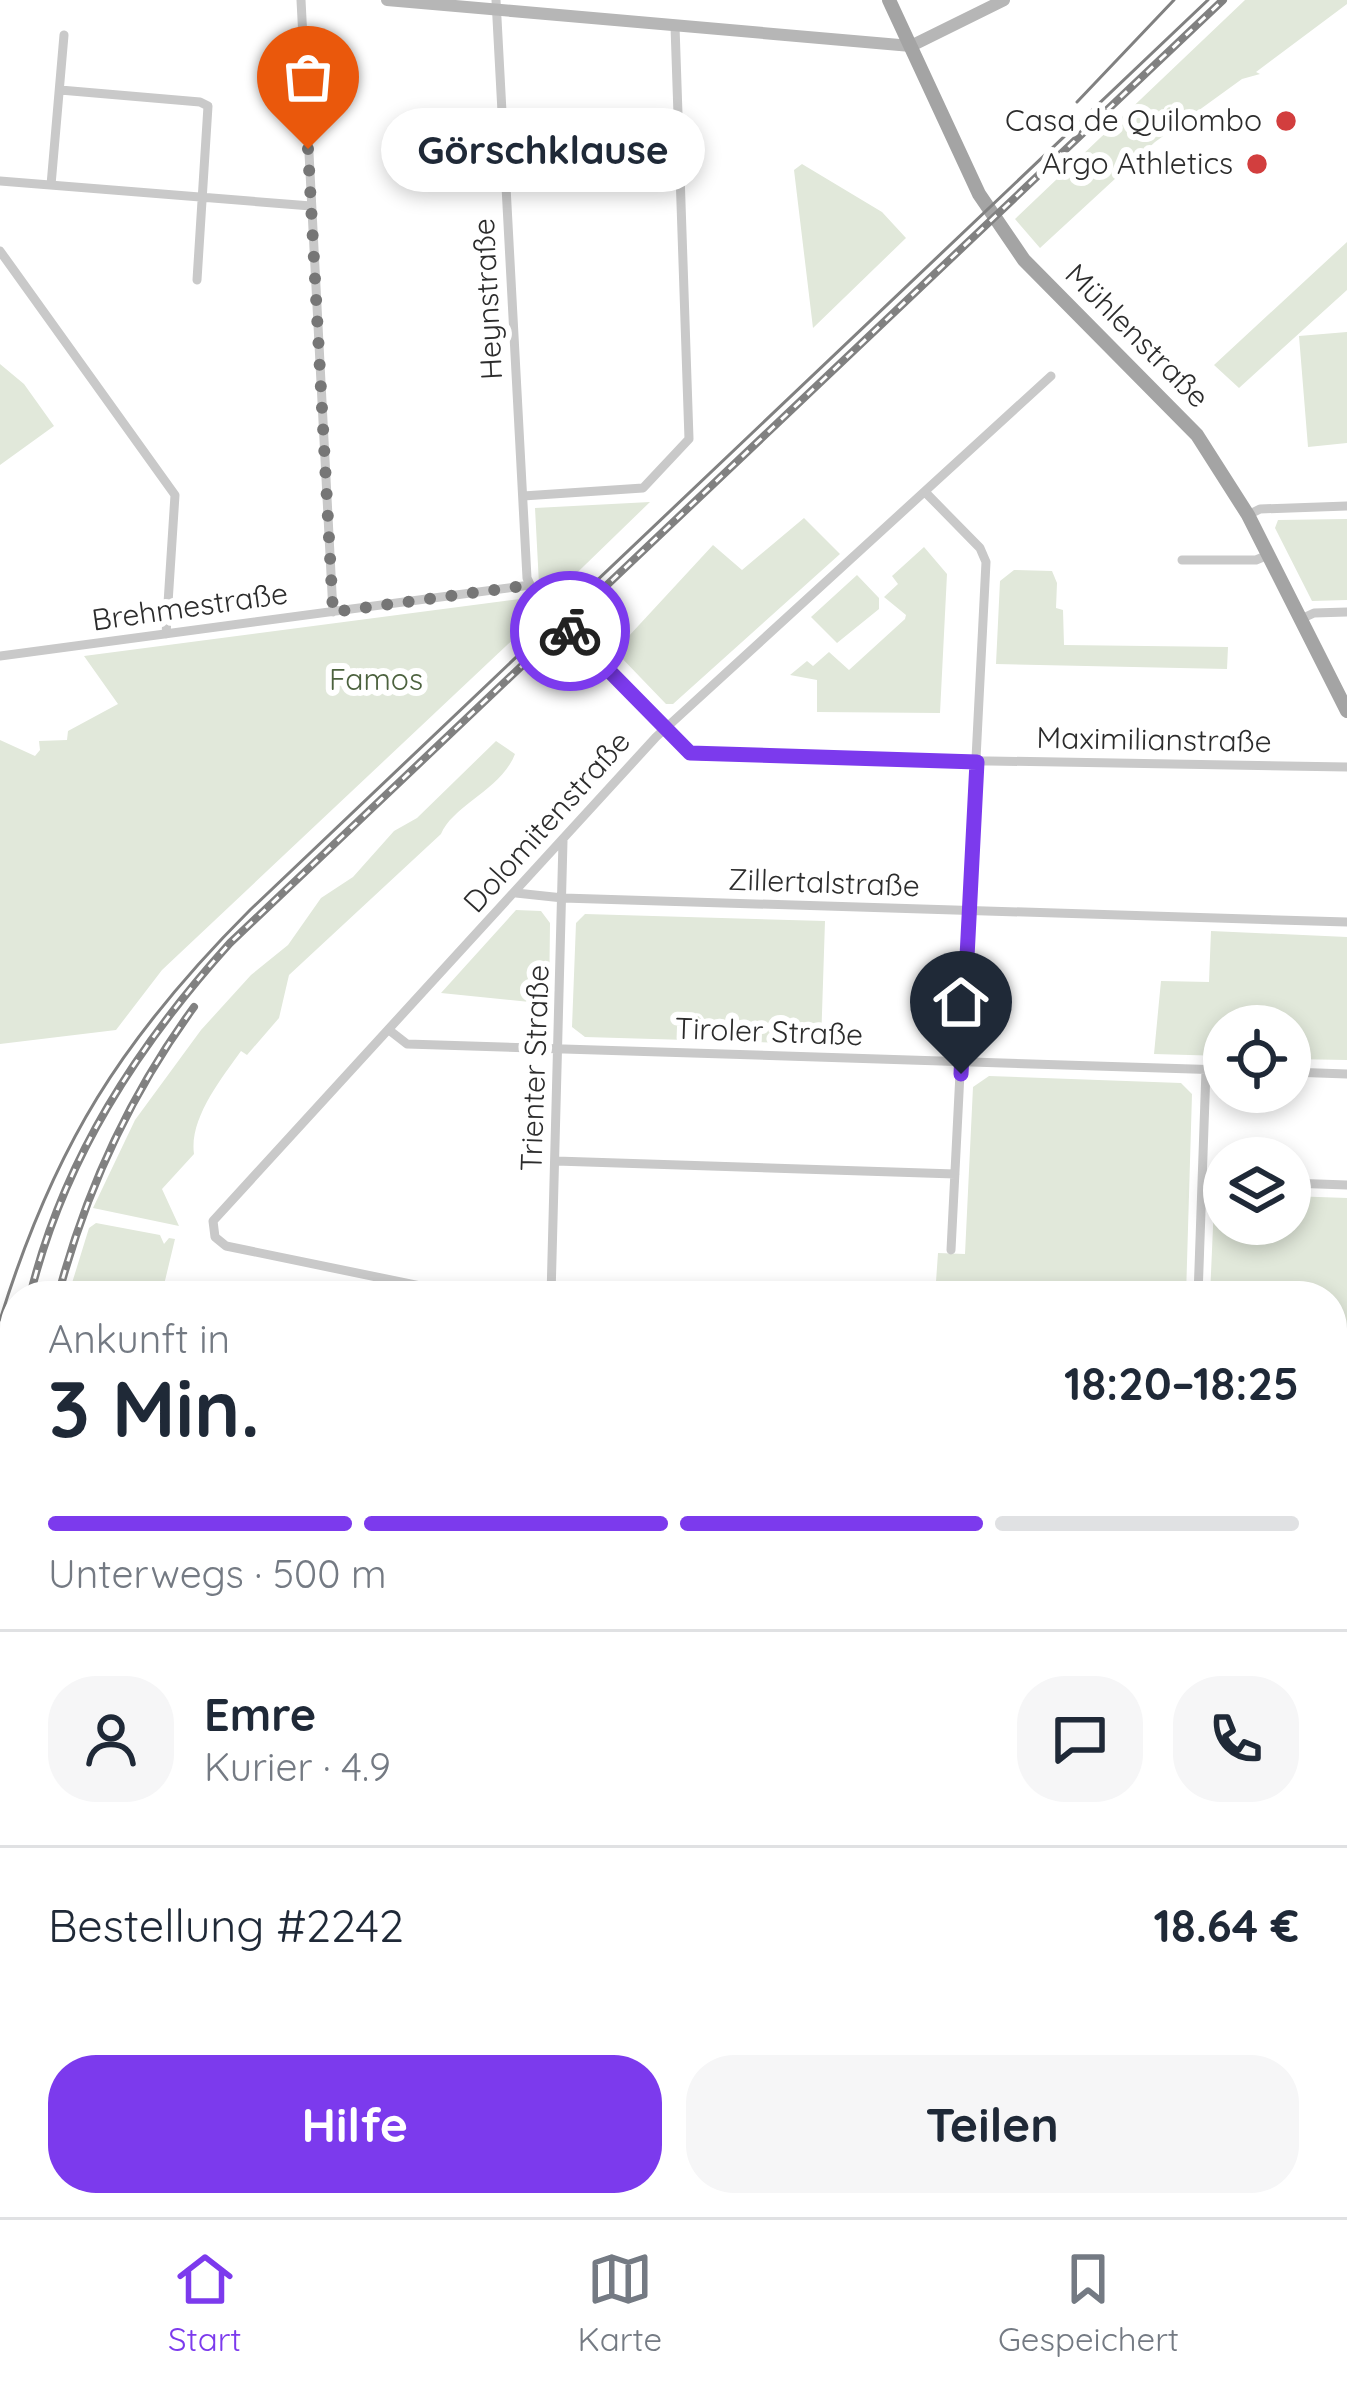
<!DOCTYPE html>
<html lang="de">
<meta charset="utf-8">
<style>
:root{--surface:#fff;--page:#f6f6f7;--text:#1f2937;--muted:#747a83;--line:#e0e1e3;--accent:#7c3aed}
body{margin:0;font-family:Quicksand,sans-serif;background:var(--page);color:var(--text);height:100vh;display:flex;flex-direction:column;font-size:45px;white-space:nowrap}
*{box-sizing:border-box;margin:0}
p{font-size:39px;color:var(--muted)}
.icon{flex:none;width:66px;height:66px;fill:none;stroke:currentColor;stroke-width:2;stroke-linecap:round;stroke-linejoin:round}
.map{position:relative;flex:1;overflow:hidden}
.drawer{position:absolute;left:0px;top:1281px;width:1347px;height:936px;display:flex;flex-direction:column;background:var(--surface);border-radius:48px 48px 0 0;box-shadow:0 6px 18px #0003}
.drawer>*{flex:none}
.buttons{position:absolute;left:1203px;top:1005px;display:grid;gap:24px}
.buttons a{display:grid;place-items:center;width:108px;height:108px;border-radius:50%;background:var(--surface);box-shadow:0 6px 18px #0003;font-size:60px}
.pin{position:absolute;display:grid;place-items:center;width:102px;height:102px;color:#fff;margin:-123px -51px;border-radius:50% 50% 50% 0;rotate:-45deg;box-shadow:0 0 12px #0007}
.pin .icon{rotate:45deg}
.courier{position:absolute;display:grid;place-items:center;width:120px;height:120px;margin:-60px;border:9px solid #7c3aed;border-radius:50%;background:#fff;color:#222;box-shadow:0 3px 15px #0007}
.bubble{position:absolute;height:84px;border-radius:42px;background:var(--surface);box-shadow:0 6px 18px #0003;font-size:39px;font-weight:700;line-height:84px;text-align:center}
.headline em{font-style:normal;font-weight:700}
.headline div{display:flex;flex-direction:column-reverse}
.headline{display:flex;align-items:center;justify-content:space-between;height:204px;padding:0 48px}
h1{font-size:78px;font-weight:700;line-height:90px}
.bar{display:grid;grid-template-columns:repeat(4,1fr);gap:18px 12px;align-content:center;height:144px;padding:0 48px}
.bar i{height:15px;border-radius:9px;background:var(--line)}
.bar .active{background:var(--accent)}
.bar p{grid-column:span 4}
.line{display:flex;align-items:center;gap:30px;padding:0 48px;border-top:3px solid var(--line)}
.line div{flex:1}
.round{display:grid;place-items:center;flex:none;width:126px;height:126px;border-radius:48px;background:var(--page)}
.action{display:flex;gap:24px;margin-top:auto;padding:24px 48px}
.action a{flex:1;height:138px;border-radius:48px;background:var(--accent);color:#fff;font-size:48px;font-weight:700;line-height:138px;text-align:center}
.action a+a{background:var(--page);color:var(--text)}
.tabs{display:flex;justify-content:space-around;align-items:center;height:168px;border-top:3px solid var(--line);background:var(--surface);font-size:33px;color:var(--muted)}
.tabs a{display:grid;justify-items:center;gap:6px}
.tabs .active{color:var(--accent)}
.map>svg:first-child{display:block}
.green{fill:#e1e8da}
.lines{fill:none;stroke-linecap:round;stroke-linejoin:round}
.street{stroke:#c9c9c9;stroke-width:9}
.secondary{stroke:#b6b6b6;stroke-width:12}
.primary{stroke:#a4a4a4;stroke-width:14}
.tram{stroke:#818181;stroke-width:3}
.rail-casing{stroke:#818181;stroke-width:8}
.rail{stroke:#fff;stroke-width:3;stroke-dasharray:9;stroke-linecap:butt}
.primary-bridge{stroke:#a4a4a4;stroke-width:14}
.done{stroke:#767676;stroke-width:12;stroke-dasharray:0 21.6}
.route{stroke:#7c3aed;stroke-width:15}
.poi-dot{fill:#d23e3e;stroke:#fff;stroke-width:4.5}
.labels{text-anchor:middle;stroke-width:12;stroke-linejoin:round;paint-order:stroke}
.poi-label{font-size:30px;fill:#2c2c2c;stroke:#fff;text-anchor:end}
.street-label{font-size:30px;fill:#2c2c2c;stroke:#fff}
.park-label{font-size:30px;fill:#4c623e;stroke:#fff}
</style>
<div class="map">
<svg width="1347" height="2217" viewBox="0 0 1347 2217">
<rect width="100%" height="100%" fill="#fff"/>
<path class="green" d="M1245,0H1347V4L1256,72L1260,74L1242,79L1155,142L1040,248L1015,219Z
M802,164L882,212L906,238L813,328L794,170Z
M1347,242V290L1239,388L1214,365Z
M1347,332V443L1308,447L1299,336Z
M0,364L24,384L54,426L0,465Z
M650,502L552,597L539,584L535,508Z
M804,518L840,554L673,704H666L615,651L713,545L742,570Z
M1347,519V600L1312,601L1275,528L1278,520Z
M924,547L947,574L940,713L817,712V680L790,675L807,661L813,666L829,652L849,670L905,619L906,615L884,597L898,584L892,576Z
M1014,570L1052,571L1057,583L1056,608L1063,610L1064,645L1228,647L1227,669L996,664L1000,581Z
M857,575L879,598V609L837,643L811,617Z
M520,599L540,614L162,970L116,1030L0,1044V740L35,756L40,750L39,741L67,740L68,731L118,704L84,656Z
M496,741L515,754C501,790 453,805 441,834L289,975L279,1018L247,1055L241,1051C221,1079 189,1119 194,1154L162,1189L179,1226L93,1208L135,1120L201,1030L251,975L288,945L321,898L353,877L394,831L417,818Z
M516,910L541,911L550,923L549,1004L441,993Z
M585,914L825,921L821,1044L585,1037L572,1027L576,923Z
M1211,931L1347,937V1060L1290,1059V1026H1224V1056L1154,1054L1161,981L1209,982Z
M989,1076L1181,1083L1192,1094L1186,1296H935L938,1253L965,1254L973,1087Z
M1224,1194V1224H1290V1196L1347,1198V1356L1332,1355V1296H1210L1214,1204Z
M96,1223L160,1235L164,1244L169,1238L175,1239L163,1289L157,1288L155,1296H68L89,1228Z
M0,2032L15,2118V2202H27V2217H0Z"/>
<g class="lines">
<path class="street" d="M301,0L333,612
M496,0L527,578L534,593L680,746L701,756L1347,767
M60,90L200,102L208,106L197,280
M0,181L311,206
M51,185L64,35
M0,251L175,495L166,634
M926,493L980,548L986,562L951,1250
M523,496L643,488L689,439L675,26
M1248,515L1260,509L1347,506
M1182,560H1256L1268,555
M1301,619L1314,613L1347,612
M0,656L530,585
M516,893L563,898L1347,922
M389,1030L407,1044L1224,1070
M1290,1072L1347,1074
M556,1161L955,1174
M1203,1180L1224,1181
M1290,1183L1347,1185
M469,1296L226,1246L215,1237L213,1221L656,737L1051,376
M551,1296L563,841
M1198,1296L1206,1070
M1332,1370L1347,1371
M1332,1570L1347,1571
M1332,1771L1347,1773
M165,2202L169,2217
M558,2202L562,2217
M767,2202L877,2217
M269,2217L372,2202
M1112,2217L1113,2202"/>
<path class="secondary" d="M387,0L911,46L1004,0"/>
<path class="primary" d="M889,0L979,194L1024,260L1197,435L1248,515L1347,711
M1332,1982L1347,1983
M1332,2027L1347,2029"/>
<path class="tram" d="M1077,102L1174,0
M0,1320C54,1146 122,1038 250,910L1208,0
M0,1697L15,1804
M0,1848L10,1913
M0,1897L15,2004
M1332,2007L1347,2008
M0,2022L15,2099
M40,2202L42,2217
M68,2202L70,2217"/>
<g class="rail-casing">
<path id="rail" d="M30,1296C63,1160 137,1046 230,943L1223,0
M58,1296C85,1193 131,1093 194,1007
M8,1421L15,1371
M0,1443L15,1542
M0,1594L15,1697
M94,2202L96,2217
M120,2202L123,2217"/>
</g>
<use href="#rail" class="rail"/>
<path class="primary-bridge" d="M0,1869L15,1871
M0,1884L15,1886"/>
</g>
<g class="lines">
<path class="done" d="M308,149L333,612L530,585L570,631"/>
<path class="route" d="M570,631L690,753L977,762L961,1074"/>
</g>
<g class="poi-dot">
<circle cx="1286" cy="121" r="12"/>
<circle cx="1257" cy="164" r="12"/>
</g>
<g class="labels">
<g class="poi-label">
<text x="1262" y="131">Casa de Quilombo</text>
<text x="1233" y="174">Argo Athletics</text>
</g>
<g class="street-label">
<text transform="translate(488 299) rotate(-93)" y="10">Heynstraße</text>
<text transform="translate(1137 336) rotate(45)" y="10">Mühlenstraße</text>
<text transform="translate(190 607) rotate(-8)" y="10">Brehmestraße</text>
<text transform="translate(1154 740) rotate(1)" y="10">Maximilianstraße</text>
<text transform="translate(547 822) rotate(-48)" y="10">Dolomitenstraße</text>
<text transform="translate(824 883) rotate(2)" y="10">Zillertalstraße</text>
<text transform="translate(769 1032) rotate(2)" y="10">Tiroler Straße</text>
<text transform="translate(535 1068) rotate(-88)" y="10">Trienter Straße</text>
</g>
<g class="park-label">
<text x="376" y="690">Famos</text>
</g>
</g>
</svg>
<div class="buttons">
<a><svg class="icon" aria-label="locate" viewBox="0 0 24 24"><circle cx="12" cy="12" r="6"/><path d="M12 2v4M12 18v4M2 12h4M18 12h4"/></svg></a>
<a><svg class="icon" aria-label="layers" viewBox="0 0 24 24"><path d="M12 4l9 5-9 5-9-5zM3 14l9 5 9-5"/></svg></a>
</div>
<div class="pin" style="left:308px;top:149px;background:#ea580c"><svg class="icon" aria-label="bag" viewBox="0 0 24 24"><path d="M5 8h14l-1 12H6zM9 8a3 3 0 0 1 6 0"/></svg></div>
<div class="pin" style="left:961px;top:1074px;background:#1f2937"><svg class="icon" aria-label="home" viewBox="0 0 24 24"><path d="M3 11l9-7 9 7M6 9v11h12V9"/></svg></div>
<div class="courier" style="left:570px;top:631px"><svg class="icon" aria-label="bike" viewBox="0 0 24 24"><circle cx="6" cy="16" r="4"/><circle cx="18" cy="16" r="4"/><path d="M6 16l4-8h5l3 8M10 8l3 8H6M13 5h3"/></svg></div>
<div class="bubble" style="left:381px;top:108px;width:324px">Görschklause</div>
<section class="drawer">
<div class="headline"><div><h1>3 Min.</h1><p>Ankunft in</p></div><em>18:20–18:25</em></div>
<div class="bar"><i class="active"></i><i class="active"></i><i class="active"></i><i></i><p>Unterwegs · 500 m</p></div>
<div class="line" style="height:216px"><a class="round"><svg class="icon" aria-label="person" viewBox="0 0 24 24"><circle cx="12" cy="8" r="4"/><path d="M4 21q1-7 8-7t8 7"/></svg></a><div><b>Emre</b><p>Kurier · 4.9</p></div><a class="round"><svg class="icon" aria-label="chat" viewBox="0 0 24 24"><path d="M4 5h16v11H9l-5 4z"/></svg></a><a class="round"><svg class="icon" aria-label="phone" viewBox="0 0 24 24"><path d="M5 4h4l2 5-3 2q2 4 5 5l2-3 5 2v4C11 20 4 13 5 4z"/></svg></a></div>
<div class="line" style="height:156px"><div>Bestellung #2242</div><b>18.64 €</b></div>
<div class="action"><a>Hilfe</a><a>Teilen</a></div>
</section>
</div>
<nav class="tabs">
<a class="active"><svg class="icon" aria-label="home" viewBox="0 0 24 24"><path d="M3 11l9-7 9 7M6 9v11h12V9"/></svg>Start</a>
<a><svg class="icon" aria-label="map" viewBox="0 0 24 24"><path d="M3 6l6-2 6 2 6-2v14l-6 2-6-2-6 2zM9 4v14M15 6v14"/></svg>Karte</a>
<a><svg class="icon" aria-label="saved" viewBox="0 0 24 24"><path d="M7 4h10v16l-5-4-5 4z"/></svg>Gespeichert</a>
</nav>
